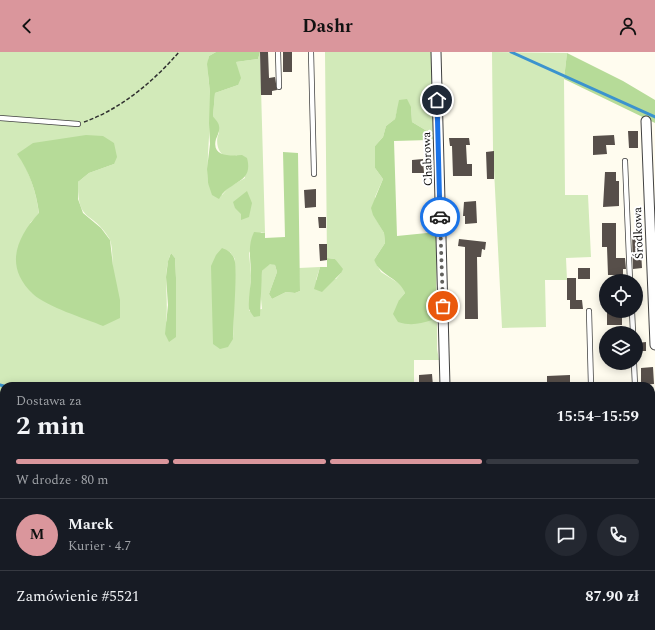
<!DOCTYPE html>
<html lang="pl">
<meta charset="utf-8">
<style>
:root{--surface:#171b24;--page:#242831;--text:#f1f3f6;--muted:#9ea1a6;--line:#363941;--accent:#da969c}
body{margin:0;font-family:Spectral,serif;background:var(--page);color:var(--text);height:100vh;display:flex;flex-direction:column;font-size:15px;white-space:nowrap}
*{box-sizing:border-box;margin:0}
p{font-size:13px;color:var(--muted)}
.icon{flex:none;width:22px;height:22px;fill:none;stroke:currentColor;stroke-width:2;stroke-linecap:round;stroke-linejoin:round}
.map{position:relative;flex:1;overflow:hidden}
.sheet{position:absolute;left:0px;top:330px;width:655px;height:248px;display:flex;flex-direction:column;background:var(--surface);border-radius:12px 12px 0 0;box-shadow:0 2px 10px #0003}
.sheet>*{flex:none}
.fabs{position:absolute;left:599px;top:222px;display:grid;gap:8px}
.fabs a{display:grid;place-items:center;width:44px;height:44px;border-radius:50%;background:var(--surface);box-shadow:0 2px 10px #0003;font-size:20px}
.pin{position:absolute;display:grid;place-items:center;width:34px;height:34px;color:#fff;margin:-17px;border:2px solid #fff;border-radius:50%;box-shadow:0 1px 4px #0007}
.courier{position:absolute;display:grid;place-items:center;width:40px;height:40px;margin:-20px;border:3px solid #1a73e8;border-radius:50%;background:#fff;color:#222;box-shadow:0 1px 5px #0007}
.head em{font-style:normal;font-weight:700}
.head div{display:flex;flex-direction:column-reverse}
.head{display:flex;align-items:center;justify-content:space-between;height:68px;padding:0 16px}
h1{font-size:26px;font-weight:700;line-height:30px}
.bar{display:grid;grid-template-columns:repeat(4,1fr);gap:6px 4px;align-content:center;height:48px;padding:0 16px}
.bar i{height:5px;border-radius:3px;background:var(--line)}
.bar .selected{background:var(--accent)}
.bar p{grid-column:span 4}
.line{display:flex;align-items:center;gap:10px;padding:0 16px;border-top:1px solid var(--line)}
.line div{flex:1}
.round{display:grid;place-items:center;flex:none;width:42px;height:42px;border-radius:21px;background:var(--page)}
header{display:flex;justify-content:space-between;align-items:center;height:52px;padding:0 16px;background:var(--accent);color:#111;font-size:18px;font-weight:700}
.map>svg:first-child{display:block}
.green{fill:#d2eab9;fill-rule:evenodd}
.forest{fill:#b6db98}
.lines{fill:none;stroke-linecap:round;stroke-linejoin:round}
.stream{stroke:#3b93ce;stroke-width:3}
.building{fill:#574f4a}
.lane-casing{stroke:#414141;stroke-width:6}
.street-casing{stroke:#414141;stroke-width:11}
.path{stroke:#303030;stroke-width:1.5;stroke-dasharray:4 2;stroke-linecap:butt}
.lane{stroke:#fff;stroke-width:4.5}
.street{stroke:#fff;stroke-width:9}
.done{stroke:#62615d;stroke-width:4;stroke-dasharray:0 7.2}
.route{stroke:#1a73e8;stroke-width:5}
.labels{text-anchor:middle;stroke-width:4;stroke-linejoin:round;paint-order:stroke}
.street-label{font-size:12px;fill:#0e0e0e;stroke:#fff}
</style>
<header><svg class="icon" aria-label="back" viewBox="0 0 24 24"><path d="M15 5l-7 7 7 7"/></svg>Dashr<svg class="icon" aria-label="person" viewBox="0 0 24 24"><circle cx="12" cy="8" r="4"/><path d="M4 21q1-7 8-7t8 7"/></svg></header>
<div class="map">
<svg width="655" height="578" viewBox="0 0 655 578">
<rect width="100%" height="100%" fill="#fffcef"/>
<path class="green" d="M0,0H216L209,4C206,16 209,28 210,41C212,70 206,101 208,131L222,143L229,135L245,126L237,103C222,112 213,93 219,81L213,64L215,41L238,33L236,10L258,7L260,0L265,181L261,180L249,201L251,223L249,259L262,257L260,237L262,219L270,211L275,213L277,220L269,242L272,247L286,240L295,241L300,239L299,216L320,215L316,228L336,227L341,221L335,207L327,206L325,0H431L435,87L429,88L427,79L412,70L411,55L397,59L395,67L386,74L383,85L375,94V116L383,127L375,145L376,167L384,181L385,191L374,208L381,220L403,234L405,241L399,248L436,260L437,251V297L439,308H414V334H4V574H217V578H0ZM18,102L114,112L89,121L78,130C77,172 92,158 109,186C113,193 112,206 113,214L30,171L39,162C36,139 30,121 18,102ZM230,200L235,207L233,287ZM171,201L175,206L176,226V285L166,269C169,248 162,220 171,201Z
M492,0L567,1L564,27L565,143H588L591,205L566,206L567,228H545L546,275L502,276L493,98Z
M362,574H418L419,578H363Z"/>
<path class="forest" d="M216,0H260L258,7L236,10L241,26L238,33L215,41L213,64C214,66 217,69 218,71C221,77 218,82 216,87C211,105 231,104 242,103L247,106C254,132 229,128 219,147L212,143L208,131L207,117L210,92L209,71L210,41L207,12L209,4Z
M567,1L623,29L655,48V71L564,27Z
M407,47L411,55L412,70L427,79L429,88L394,89L397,184L437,180L436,260L432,268C419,272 411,274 398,270L393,262L399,248L405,241C400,226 380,224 374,208L385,191L384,181L373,163L371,156L383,127L375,116V94L383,85L386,74L395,67L399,48Z
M86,83L103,84L114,91L117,105L114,112L89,121L78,130V147L83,161L101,176L110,188L113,214L120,248V266L103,274C84,266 47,255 33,242C4,215 16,186 39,161C36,139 30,121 17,102L33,91Z
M283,100L298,101L300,239L295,241L286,240L272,247L269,242L277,220L275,213L270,212L262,219L260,264L254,265C252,262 250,260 249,257C248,246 251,234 251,223C251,208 247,194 254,180L265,181V186L285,185Z
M247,139L252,151L249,165L241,168V162L235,156L233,150Z
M222,196C227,198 231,200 234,206C238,213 233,274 233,287L228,295L220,297L213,292L211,214L216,203Z
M171,201L175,206L176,226V285L169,290L165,282L168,253L166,225L168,209Z
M327,206L335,207L343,217L341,221L322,240L314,237L320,215H327Z
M252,574H296V578H257Z
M319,574H362L363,578H319Z"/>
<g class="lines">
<path class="stream" d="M511,0L655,65
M436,179V181
M0,333L4,334
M651,382H655"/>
</g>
<path class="building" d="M260,0H268L269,26L275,25L277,38L272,39V43H261Z
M283,0H292V20H283Z
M628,79H638V96H629Z
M614,83L615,93H606L607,102L593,103V84Z
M449,86H469L470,93H466L467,112H472V124H453L452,94H450Z
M494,99V127H487L486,100Z
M423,107L424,121H412V108Z
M605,120H616V129H619V154L603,155Z
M316,137V155L305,156L304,138Z
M476,149L477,171L465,172V164H463L464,150Z
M318,165H326V176H319Z
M602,171H616V206H625L626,217H623V223H608L607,195H602Z
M640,181L642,216L633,217L632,182Z
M459,187L486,190L485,198L482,197L481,205H477L478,267H465V195L458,194Z
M319,192H327V208L320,209Z
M578,216H590V227H578Z
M567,226H576V248H582L583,257H570V248H567Z
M607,259H622V273H607Z
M646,290V299H637V291Z
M653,315L654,332L641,333V316Z
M432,322L433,334H419V323Z
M570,323V334H547V324Z"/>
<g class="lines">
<g class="lane-casing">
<path id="lane" d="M278,0L279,35
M311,0L314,122
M0,66L78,72
M625,109L630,229
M589,259L591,334
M632,259L633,281
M634,311L635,334"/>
</g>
<g class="street-casing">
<path id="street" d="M436,0L445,334
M646,69L655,293
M651,377H655
M450,574V578"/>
</g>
<path class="path" d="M84,70C121,57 154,29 179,0"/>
<use href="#lane" class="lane"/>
<use href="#street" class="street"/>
</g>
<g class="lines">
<path class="done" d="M440,165L443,254"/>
<path class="route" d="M437,48L440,165"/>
</g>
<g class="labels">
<g class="street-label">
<text transform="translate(427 107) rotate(-92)" y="4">Chabrowa</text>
<text transform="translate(638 181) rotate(-92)" y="4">Środkowa</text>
</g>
</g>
</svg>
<div class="fabs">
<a><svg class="icon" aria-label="locate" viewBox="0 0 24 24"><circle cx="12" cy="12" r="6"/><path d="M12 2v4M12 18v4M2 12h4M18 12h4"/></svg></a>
<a><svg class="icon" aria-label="layers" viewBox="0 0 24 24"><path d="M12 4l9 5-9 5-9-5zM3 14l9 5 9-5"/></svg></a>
</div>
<div class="pin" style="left:443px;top:254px;background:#ea580c"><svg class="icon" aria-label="bag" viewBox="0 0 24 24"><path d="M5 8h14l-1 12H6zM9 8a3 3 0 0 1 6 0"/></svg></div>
<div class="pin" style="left:437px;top:48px;background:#1f2937"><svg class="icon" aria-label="home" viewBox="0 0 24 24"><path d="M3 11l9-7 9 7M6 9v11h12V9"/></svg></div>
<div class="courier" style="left:440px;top:165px"><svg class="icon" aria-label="car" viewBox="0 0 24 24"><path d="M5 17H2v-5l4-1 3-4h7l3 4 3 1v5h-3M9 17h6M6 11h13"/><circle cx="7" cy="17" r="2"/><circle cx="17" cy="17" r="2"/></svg></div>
<section class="sheet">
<div class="head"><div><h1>2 min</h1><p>Dostawa za</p></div><em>15:54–15:59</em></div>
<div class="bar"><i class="selected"></i><i class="selected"></i><i class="selected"></i><i></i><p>W drodze · 80 m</p></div>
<div class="line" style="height:72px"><b class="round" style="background:var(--accent);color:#111">M</b><div><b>Marek</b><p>Kurier · 4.7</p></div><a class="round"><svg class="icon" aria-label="chat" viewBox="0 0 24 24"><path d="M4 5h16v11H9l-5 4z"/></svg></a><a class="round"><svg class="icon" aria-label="phone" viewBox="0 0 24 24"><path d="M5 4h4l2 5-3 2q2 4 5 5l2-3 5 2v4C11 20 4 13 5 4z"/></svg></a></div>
<div class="line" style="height:52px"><div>Zamówienie #5521</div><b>87.90 zł</b></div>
</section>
</div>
